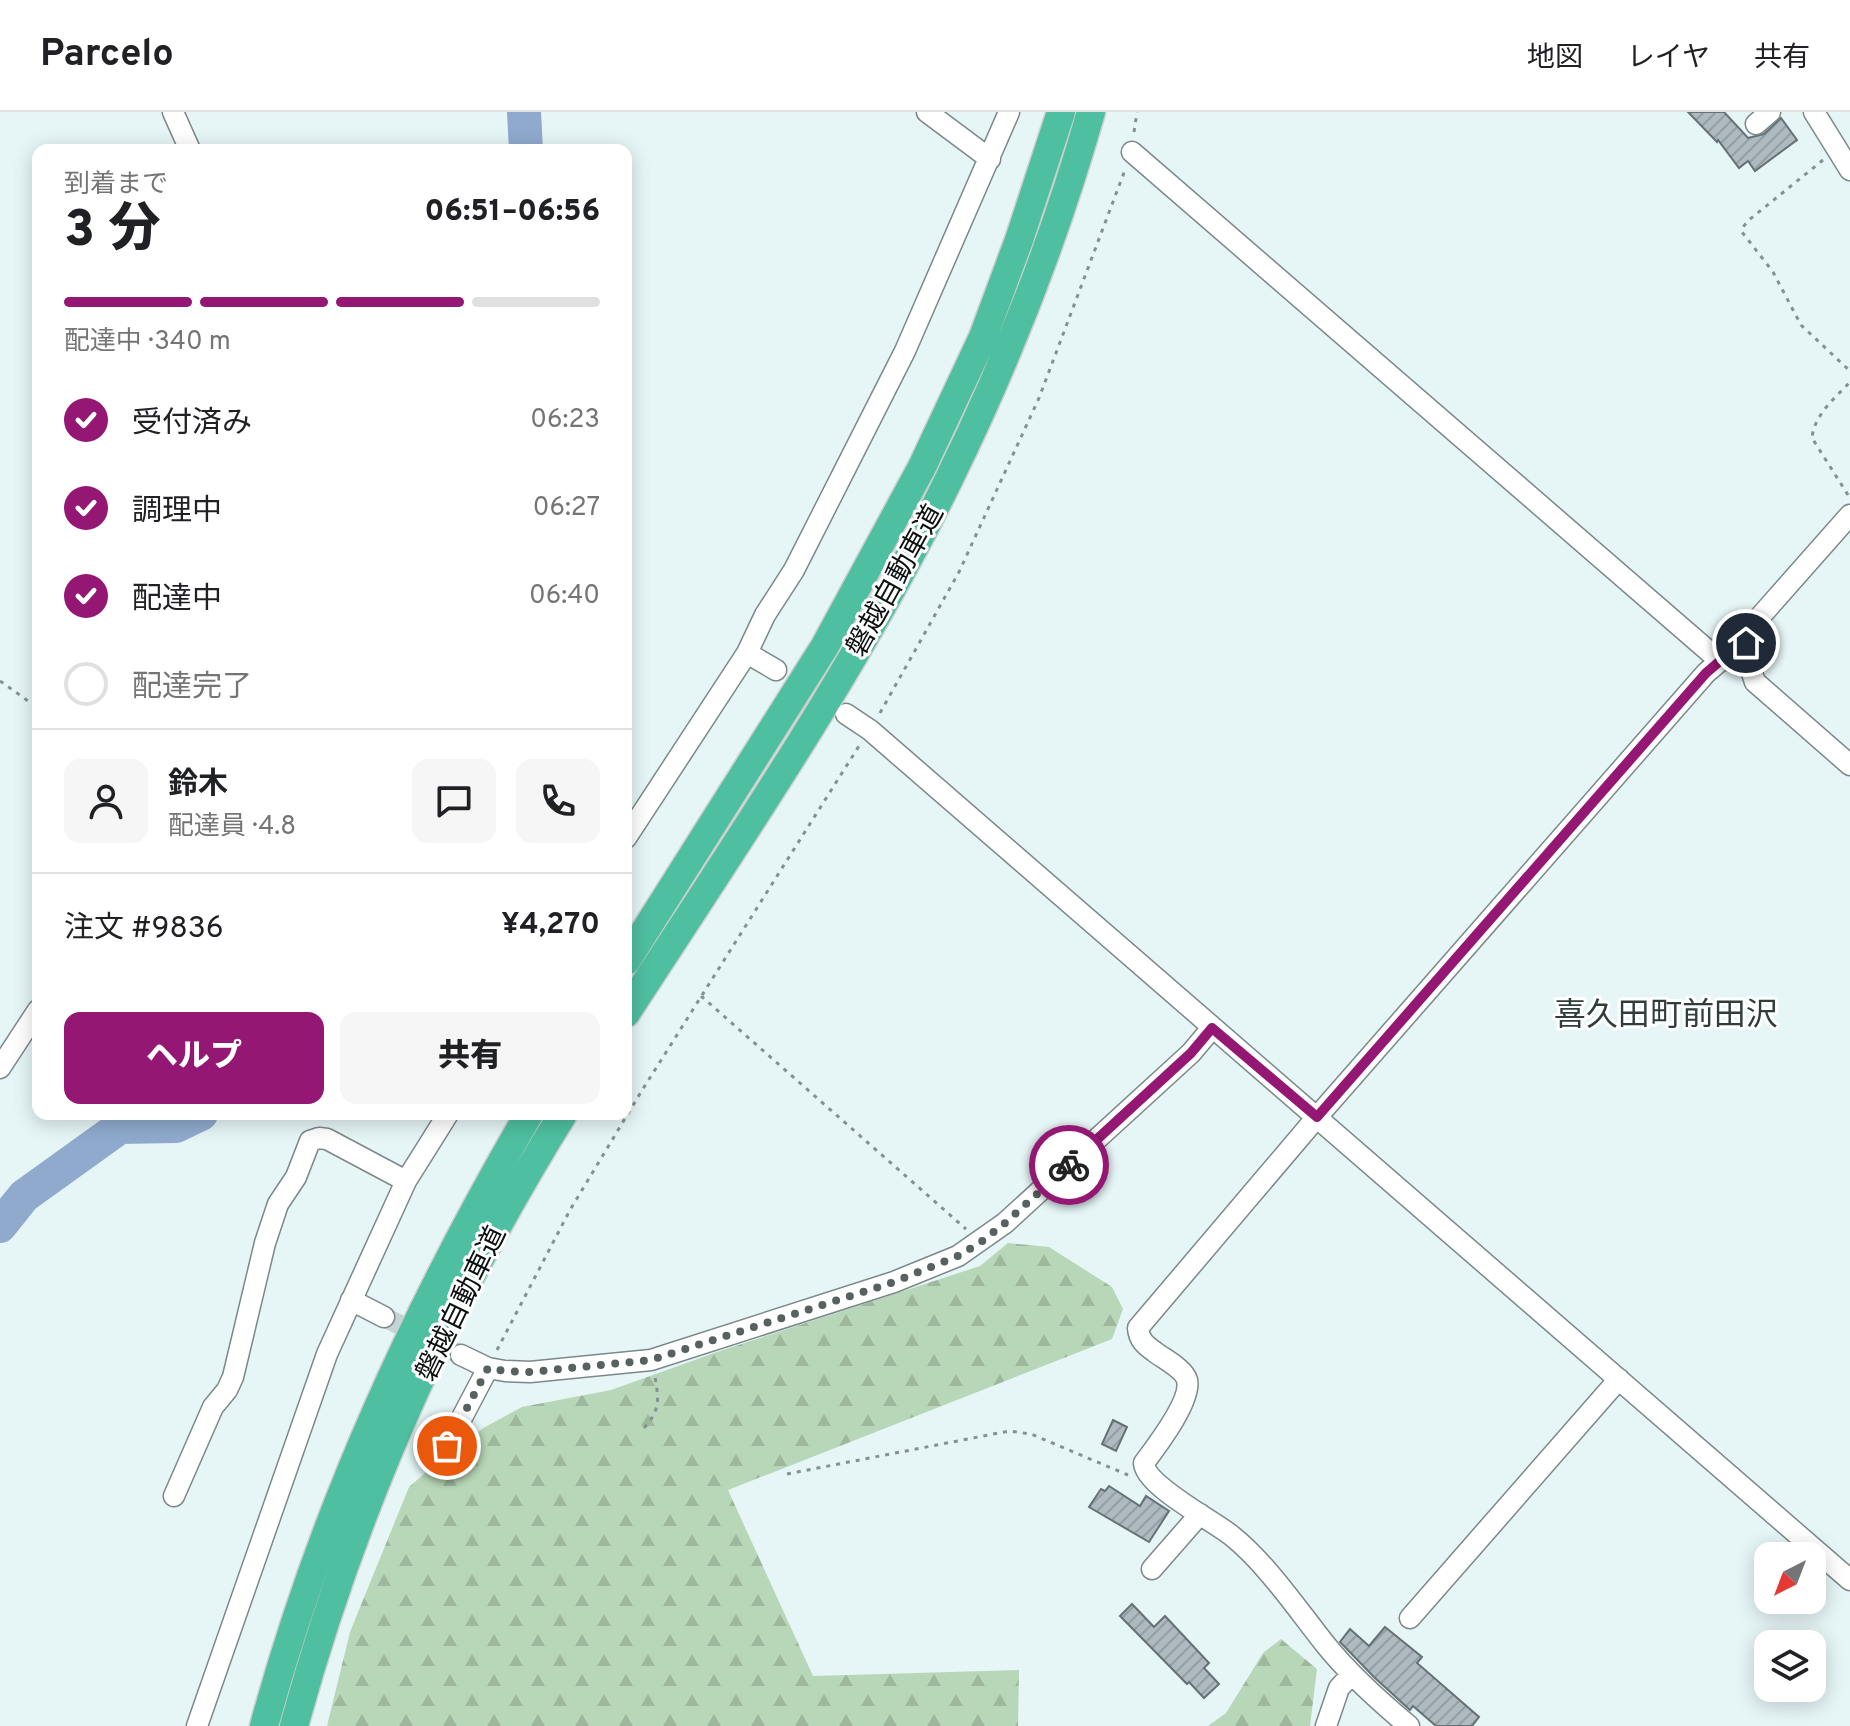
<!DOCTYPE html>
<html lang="ja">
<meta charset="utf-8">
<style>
:root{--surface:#fff;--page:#f6f6f6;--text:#202124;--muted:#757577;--line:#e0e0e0;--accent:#941873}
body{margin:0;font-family:Overpass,"Noto Sans JP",sans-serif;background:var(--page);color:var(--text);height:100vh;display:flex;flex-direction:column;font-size:30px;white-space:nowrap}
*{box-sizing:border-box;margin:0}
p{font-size:26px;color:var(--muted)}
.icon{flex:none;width:44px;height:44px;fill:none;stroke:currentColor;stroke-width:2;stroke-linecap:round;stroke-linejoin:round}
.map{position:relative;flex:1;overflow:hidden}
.details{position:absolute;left:32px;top:32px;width:600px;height:976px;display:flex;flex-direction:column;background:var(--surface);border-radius:16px;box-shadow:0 4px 20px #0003}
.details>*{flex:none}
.needle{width:52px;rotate:222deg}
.buttons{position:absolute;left:1754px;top:1430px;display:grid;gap:16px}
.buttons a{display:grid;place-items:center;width:72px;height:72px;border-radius:16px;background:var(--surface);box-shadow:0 4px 20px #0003;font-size:40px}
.pin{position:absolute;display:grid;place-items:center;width:68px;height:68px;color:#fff;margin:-34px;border:4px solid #fff;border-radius:50%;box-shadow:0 2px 8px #0007}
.courier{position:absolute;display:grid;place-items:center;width:80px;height:80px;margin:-40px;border:6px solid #941873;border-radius:50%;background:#fff;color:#222;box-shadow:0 2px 10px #0007}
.headline em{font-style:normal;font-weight:800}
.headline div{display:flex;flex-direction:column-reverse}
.headline{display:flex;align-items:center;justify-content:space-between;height:136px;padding:0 32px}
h1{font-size:52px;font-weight:800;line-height:60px}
.bar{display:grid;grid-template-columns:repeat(4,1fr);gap:12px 8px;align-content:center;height:96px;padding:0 32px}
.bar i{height:10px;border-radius:6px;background:var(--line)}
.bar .on{background:var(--accent)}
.bar p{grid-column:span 4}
.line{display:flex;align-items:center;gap:20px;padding:0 32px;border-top:2px solid var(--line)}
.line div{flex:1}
.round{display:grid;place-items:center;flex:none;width:84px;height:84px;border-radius:16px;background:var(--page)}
ol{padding:0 32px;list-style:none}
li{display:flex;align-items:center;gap:24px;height:88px}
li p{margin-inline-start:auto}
li .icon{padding:8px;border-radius:50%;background:var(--accent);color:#fff;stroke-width:4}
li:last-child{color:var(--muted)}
li i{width:44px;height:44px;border:4px solid var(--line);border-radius:50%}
.primary-button{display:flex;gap:16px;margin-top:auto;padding:16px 32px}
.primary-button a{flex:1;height:92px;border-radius:16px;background:var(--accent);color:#fff;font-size:32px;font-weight:800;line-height:92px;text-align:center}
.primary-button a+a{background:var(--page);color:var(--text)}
header{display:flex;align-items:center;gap:48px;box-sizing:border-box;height:112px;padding:0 40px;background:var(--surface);border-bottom:2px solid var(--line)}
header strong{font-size:38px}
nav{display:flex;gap:44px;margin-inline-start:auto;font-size:28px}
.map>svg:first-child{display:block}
.forest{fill:url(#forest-firs)}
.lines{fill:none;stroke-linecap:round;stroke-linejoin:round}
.river{stroke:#90aace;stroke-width:34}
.building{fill:url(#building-hatch);stroke:#667176;stroke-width:2}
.minor-tunnel{stroke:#c5d3d4;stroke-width:20;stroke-dasharray:20 10;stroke-linecap:butt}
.minor-casing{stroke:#7b898a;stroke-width:23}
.highway-casing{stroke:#cecfcf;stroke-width:31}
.path{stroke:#869091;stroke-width:3;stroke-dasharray:4 6;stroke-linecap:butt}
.minor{stroke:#fff;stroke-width:20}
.highway{stroke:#4fbfa1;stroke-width:28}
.done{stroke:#586161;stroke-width:8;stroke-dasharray:0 14.4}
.route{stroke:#941873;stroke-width:10}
.labels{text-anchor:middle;stroke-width:6;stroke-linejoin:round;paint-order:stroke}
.street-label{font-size:28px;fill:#0c1111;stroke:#fff}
.quarter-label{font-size:32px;fill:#303d3d;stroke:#fff}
</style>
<header>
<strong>Parcelo</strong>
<nav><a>地図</a><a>レイヤ</a><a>共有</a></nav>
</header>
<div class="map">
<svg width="1850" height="1614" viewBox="0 0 1850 1614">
<defs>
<pattern id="forest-firs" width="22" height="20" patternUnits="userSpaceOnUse" patternTransform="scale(2)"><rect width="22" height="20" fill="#b8d7b8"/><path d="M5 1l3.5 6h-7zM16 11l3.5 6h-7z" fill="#9db89d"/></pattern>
<pattern id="building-hatch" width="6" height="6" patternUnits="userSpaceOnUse" patternTransform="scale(2)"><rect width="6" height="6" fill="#aebac0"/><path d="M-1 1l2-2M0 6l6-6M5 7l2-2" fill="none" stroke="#949fa4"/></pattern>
</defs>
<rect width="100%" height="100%" fill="#e6f5f6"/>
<path class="forest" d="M1008,1131L1049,1135L1112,1175L1123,1197L1112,1227L728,1378L813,1564L1019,1558L1018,1614H327L350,1520L409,1375L441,1347L485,1315L522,1295L611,1278L717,1240L980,1154Z
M1281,1527L1317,1557L1310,1614H1208L1226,1601L1263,1541Z"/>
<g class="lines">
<path class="river" d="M524,0L526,38
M0,1114L24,1084L120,1015L176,1014L201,1002"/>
</g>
<path class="building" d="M1688,0H1724L1748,26L1764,22L1781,6L1797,28L1755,59L1748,49L1739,56L1718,28L1717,30Z
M1113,1308L1127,1315L1116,1339L1102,1332Z
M1109,1374L1140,1394L1146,1384L1169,1399L1149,1430L1089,1395L1101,1377L1105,1379Z
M1132,1492L1154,1515L1165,1504L1209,1551L1204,1556L1219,1572L1204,1586L1189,1570L1187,1572L1120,1504Z
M1385,1515L1422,1545L1417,1551L1479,1605L1472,1614H1436L1413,1594L1410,1598L1374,1565L1340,1530L1350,1517L1369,1534Z"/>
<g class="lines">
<path class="minor-tunnel" d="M384,1205L461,1243"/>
<g class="minor-casing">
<path id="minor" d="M173,0L190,38
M927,0L990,47
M1814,0L1850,58
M1756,12L1770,0
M1132,40L1720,549
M1850,403L1758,507L1746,531V543L1755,570L1850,653
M747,541L776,558
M846,602L870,618L1850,1468
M626,726L747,541L765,503L794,458L905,239L1009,0
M0,956L38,898
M351,1188L384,1205
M461,1243L488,1256L505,1259L530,1260L651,1248L894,1170L958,1144L1005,1111L1191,941L1212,916
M447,1334L488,1256
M174,1384L213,1295L227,1278L233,1265L265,1131L278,1092L296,1065L310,1029L319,1026L327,1027L406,1069
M1152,1457L1200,1402
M1410,1506L1619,1267
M197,1614L327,1242L406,1069L448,1002
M1326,1614L1339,1576L1352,1562
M1409,1614C1379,1589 1349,1562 1325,1532C1298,1498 1266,1451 1232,1424C1214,1409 1145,1374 1144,1351C1156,1335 1192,1288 1187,1268C1184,1257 1164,1247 1155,1240C1145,1233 1139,1228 1138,1216L1317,1005L1706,561L1720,549L1746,543"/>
</g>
<g class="highway-casing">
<path id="highway" d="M626,849L825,534L922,355L983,225L1019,128L1061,0
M626,901C739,727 858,554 949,367C1007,249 1055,126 1091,0
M264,1614C323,1397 416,1196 529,1002
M294,1614C353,1398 445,1192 563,1002"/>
</g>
<path class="path" d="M1134,20L1137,0
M1823,48L1749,108L1743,115L1742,120L1773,160L1801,213L1850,259
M1848,383L1812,326C1814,303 1835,286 1850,270
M0,569L38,596
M880,601L959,460L1039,286L1125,58
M701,884L966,1117
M497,1238L570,1098L641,980L859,634
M644,1316C660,1298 659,1289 655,1265
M787,1362L1009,1319L1031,1322L1128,1363"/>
<use href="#minor" class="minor"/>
<use href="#highway" class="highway"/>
</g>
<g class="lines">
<path class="done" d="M447,1334L488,1256L505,1259L530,1260L651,1248L894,1170L958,1144L981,1130L1005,1111L1069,1053"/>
<path class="route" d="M1069,1053L1191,941L1212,916L1317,1005L1706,561L1720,549L1746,543V531"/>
</g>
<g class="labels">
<g class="street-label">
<text transform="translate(894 468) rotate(-61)" y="10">磐越自動車道</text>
<text transform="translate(460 1191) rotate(-64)" y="10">磐越自動車道</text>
</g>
<g class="quarter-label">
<text x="1666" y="913">喜久田町前田沢</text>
</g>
</g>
</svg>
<div class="buttons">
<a><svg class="needle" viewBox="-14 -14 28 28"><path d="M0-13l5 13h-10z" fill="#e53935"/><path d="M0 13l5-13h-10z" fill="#757577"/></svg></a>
<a><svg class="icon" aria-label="layers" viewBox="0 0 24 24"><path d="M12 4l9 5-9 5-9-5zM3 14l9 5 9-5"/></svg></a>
</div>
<div class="pin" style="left:447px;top:1334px;background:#ea580c"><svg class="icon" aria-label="bag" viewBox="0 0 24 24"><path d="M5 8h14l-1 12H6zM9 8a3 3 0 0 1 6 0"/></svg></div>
<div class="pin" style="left:1746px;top:531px;background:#1f2937"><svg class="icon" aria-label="home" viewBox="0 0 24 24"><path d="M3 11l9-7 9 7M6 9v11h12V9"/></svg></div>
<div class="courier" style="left:1069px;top:1053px"><svg class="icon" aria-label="bike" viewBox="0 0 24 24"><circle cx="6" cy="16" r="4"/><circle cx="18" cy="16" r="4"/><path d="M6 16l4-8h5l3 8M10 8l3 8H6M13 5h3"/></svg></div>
<section class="details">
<div class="headline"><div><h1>3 分</h1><p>到着まで</p></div><em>06:51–06:56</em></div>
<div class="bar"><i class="on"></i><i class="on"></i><i class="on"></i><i></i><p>配達中 · 340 m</p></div>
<ol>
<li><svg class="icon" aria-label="check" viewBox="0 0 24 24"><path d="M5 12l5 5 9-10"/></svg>受付済み<p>06:23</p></li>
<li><svg class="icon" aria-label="check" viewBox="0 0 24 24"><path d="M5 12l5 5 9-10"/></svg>調理中<p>06:27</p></li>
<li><svg class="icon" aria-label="check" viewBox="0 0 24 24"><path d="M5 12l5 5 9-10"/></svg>配達中<p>06:40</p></li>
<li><i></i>配達完了</li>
</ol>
<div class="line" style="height:144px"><a class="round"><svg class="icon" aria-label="person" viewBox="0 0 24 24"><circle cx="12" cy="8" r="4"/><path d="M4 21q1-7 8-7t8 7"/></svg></a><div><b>鈴木</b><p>配達員 · 4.8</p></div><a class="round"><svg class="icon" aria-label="chat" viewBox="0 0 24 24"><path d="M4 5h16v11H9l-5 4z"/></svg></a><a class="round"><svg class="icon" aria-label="phone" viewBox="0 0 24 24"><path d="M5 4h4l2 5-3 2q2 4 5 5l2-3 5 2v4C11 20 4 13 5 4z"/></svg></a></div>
<div class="line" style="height:104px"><div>注文 #9836</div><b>¥4,270</b></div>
<div class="primary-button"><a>ヘルプ</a><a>共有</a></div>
</section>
</div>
